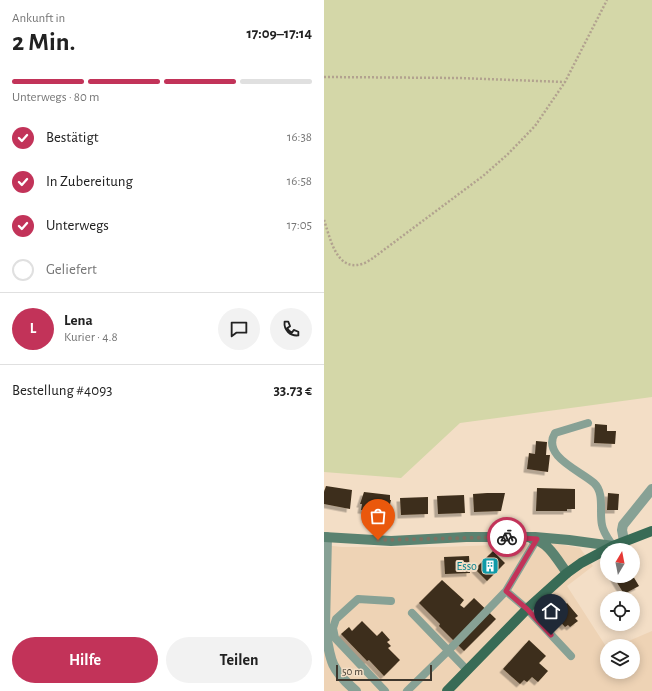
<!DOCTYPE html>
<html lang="de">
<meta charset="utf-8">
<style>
:root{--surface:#fff;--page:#f2f2f2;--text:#222;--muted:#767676;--line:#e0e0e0;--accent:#c23359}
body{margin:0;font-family:"Alegreya Sans",sans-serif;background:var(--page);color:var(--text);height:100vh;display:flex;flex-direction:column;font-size:15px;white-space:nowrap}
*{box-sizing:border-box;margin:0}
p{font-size:13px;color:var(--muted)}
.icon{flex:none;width:22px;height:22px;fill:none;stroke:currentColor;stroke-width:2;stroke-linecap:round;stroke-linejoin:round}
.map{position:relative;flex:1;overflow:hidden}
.sheet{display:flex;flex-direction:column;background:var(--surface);width:324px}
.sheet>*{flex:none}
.needle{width:26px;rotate:10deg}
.tools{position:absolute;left:276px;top:543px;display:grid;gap:8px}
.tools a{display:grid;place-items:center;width:40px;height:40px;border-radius:50%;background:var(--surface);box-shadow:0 2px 10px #0003;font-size:20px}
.scale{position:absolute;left:12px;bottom:10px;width:96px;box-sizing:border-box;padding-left:4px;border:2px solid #3e362c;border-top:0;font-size:11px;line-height:14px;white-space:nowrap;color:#3e362c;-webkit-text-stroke:3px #f3dec6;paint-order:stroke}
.pin{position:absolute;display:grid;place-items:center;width:34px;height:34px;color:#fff;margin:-41px -17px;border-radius:50% 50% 50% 0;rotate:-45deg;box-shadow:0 0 4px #0007}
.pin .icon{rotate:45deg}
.courier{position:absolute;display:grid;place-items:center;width:40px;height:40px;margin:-20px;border:3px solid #c23359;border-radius:50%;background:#fff;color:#222;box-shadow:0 1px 5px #0007}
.headline em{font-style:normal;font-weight:700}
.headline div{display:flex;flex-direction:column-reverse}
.headline{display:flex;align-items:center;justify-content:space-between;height:68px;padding:0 12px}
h1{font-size:26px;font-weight:700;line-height:30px}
.bar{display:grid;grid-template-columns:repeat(4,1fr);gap:6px 4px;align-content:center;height:48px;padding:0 12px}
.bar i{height:5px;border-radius:3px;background:var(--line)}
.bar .current{background:var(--accent)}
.bar p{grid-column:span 4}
.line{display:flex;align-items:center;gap:10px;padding:0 12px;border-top:1px solid var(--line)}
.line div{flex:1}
.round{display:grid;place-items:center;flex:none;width:42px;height:42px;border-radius:21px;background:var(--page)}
ol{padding:0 12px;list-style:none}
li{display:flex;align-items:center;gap:12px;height:44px}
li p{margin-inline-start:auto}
li .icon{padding:4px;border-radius:50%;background:var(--accent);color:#fff;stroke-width:4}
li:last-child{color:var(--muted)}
li i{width:22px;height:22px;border:2px solid var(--line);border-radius:50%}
.cta{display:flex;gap:8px;margin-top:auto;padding:8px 12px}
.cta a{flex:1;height:46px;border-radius:24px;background:var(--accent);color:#fff;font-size:16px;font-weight:700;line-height:46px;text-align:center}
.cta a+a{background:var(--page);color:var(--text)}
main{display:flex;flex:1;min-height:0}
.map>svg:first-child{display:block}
.built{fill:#eed3b5}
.green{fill:#d4d7a8}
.building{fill:#3e2e1a;filter:url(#shadow)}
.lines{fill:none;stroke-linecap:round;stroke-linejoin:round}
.path{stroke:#b2a28f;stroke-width:2.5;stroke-dasharray:2 2;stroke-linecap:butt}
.lane{stroke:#87a195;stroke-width:8}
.street{stroke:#87a195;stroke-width:10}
.secondary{stroke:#5a8270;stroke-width:10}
.primary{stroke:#386b56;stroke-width:10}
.done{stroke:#7d7162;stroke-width:4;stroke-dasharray:0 7.2}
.route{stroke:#c23359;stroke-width:5}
.labels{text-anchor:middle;stroke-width:4;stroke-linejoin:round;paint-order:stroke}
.culture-label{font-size:12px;fill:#0d838f;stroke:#f3dec6;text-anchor:end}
</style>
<main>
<section class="sheet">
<div class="headline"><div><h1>2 Min.</h1><p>Ankunft in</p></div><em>17:09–17:14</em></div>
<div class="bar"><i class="current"></i><i class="current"></i><i class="current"></i><i></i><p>Unterwegs · 80 m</p></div>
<ol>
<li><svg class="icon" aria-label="check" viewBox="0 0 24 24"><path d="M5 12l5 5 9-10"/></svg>Bestätigt<p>16:38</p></li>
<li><svg class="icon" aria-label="check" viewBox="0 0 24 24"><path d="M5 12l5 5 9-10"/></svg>In Zubereitung<p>16:58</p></li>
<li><svg class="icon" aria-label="check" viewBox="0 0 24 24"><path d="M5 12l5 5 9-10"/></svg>Unterwegs<p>17:05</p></li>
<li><i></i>Geliefert</li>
</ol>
<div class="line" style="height:72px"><b class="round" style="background:var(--accent);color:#fff">L</b><div><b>Lena</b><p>Kurier · 4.8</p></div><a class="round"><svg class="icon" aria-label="chat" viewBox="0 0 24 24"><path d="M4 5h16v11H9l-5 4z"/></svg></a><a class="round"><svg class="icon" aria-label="phone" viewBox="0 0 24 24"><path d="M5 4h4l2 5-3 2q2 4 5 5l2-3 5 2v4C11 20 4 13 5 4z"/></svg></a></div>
<div class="line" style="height:52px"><div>Bestellung #4093</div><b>33.73 €</b></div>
<div class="cta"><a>Hilfe</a><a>Teilen</a></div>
</section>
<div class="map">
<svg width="328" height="691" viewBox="0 0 328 691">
<defs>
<filter id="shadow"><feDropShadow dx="-3.5" dy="3.5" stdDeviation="0" flood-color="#0004"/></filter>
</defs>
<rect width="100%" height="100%" fill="#f3dec6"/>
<path class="built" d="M228,543L256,548L269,566L243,586L283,648V672H309V646H293L328,631V691H0V545L18,547H118Z"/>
<path class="green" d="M0,0H328V397L136,423L77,478L0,472Z"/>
<path class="building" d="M271,424L283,425V431H292L291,444L270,443Z
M212,441L223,442L222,455H226L224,472L203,469L205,453L211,454Z
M2,486L28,490L26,509L0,504V492Z
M213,488L251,489V509H243V511H212Z
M40,492L66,495V500H67L64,513L37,510L38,504H36Z
M163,493H181L177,511L150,512L149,494Z
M284,493L295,494L294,510H283Z
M140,495L141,513L114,514L113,496Z
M104,497V514L77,515L76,498Z
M169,551L181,563L163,581L151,569Z
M145,556L146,573L121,574L120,557Z
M289,576H309L315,586L300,594Z
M118,580L140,600L136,605L140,608L150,598L172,619L140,651L115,626L116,624L95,603Z
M243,603L254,616L251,618L254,621L246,627L244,625L241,627L229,614Z
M38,621L53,636L58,631L66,640L63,642L67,646L64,648L76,660L60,676L45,660L43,661L17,634L25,627L28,631Z
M205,640L222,656L215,663L224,671L214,682L208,677L203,682L200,680L196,684L179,669Z"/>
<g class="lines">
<path class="path" d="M0,77L135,78L241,82
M0,220C6,237 12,272 38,264C42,263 46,260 49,258L159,176L184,154L211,126L241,82L283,0"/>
<path class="lane" d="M264,423L231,433C217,456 257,471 270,483C281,493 275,512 278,525C279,532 285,540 289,546
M182,591L203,609L247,656
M88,613L143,670
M61,691L11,638L9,628L12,619L34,599L67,601
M83,691L124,651L182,591L213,539"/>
<path class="street" d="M3,537L1,627C6,660 6,669 32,691
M300,541L298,530L299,525L328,489"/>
<path class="secondary" d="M0,537L67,541L142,537H211L245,540L289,546
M208,539C224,541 234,561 243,573"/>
<path class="primary" d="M123,691L203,609L243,573L257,563L289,546L328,531"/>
</g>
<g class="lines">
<path class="done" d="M54,540L183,537"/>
<path class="route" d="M183,537L213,539L182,591L203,609L227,635"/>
</g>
<defs>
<g id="building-square" transform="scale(0.9)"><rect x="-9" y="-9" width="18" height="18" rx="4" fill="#0f9aa8" stroke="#f3dec6"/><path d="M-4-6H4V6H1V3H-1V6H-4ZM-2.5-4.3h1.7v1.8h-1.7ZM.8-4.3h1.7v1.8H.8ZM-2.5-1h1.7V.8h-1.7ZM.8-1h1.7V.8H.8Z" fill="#fff"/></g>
</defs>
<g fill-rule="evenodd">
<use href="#building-square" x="166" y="566"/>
</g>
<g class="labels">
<g class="culture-label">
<text x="153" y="570">Esso</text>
</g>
</g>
</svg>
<div class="tools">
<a><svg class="needle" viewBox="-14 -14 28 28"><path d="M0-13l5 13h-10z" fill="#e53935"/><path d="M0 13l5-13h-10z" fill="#767676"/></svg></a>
<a><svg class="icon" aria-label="locate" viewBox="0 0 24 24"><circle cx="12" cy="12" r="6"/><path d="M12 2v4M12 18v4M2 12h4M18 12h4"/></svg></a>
<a><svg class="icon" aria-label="layers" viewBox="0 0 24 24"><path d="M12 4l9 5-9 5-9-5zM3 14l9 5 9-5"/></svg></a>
</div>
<div class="scale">50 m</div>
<div class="pin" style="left:54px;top:540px;background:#ea580c"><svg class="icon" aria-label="bag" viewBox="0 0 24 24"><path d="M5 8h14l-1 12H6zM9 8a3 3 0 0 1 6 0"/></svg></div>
<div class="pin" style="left:227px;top:635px;background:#1f2937"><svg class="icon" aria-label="home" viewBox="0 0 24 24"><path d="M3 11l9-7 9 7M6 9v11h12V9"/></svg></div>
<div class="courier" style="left:183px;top:537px"><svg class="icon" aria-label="bike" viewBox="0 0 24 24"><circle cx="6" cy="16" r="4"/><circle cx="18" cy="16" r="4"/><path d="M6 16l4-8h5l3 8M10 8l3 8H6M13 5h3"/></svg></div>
</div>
</main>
